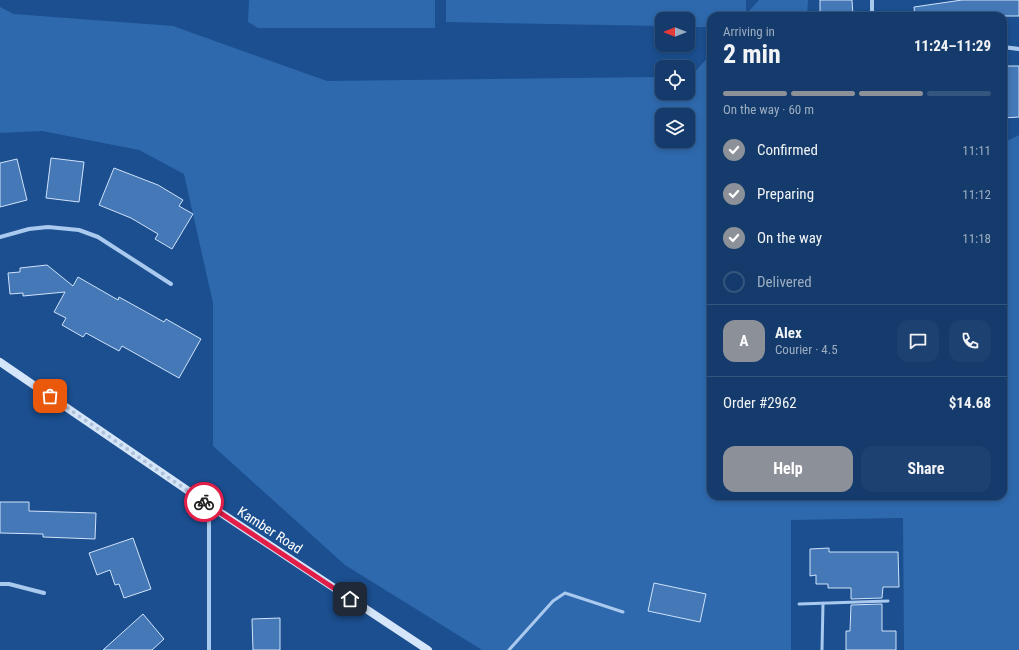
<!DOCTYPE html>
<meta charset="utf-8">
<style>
:root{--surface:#143b6b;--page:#1d4271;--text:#f1f3f6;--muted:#9dadc1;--line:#33557e;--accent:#8c9099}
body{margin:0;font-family:"Roboto Condensed",sans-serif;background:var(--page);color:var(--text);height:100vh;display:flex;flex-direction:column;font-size:15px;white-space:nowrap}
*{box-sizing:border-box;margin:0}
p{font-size:13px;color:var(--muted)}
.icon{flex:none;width:22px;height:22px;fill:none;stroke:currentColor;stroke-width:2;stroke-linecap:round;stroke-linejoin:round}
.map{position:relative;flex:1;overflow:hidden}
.sheet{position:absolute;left:707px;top:12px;width:300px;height:488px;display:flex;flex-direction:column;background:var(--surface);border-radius:12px;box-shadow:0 2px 6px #0003,0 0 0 1px var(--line)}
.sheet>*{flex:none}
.needle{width:26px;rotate:270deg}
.fabs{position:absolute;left:655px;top:12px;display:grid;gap:8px}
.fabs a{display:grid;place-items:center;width:40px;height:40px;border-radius:8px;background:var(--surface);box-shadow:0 2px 6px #0003,0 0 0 1px var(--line);font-size:20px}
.pin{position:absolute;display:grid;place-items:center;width:34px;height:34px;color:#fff;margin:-17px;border-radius:8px;box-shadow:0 2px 6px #0006}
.courier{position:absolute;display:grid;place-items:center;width:40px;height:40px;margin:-20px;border:3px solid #e11d48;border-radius:50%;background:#fff;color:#222;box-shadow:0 1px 5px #0007}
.headline em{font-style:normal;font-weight:700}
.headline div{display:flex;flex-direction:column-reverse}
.headline{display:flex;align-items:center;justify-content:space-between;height:68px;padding:0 16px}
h1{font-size:26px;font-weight:700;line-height:30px}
.bar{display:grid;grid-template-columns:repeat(4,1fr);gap:6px 4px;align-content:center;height:48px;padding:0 16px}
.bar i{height:5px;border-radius:3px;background:var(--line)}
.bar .on{background:var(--accent)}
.bar p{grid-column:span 4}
.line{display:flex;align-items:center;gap:10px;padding:0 16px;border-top:1px solid var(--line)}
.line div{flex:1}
.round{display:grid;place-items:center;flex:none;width:42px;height:42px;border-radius:12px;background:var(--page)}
ol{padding:0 16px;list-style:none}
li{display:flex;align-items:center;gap:12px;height:44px}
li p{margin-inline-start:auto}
li .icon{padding:4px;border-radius:50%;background:var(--accent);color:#fff;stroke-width:4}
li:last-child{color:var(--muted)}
li i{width:22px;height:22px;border:2px solid var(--line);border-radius:50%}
.action{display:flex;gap:8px;margin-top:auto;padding:8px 16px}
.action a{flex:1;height:46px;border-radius:12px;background:var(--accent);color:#fff;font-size:16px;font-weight:700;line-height:46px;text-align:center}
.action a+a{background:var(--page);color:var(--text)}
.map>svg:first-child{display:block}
.green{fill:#2e69ad;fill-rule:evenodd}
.building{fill:#4478b7;stroke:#cfe3fa}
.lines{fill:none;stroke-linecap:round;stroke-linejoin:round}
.lane{stroke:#a9c9ee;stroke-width:3}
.street{stroke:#a9c9ee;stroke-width:4}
.secondary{stroke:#d6e6fa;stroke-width:8}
.done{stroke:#afc1d8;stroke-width:4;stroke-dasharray:0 7.2}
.route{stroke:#e11d48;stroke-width:5}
.labels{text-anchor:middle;stroke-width:3.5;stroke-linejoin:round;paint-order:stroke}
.street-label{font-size:14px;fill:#fff;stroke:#1b4f8f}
</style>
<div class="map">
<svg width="1019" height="650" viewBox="0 0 1019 650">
<rect width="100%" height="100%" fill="#1b4f8f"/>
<path class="green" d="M249,0H435V28H258L248,22Z
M446,0H746V14L759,0H808L807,16H711V27H688V19H662V26L446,22Z
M0,7L14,14L173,26L327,81L662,77V93H688V77H690L711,54V496H1003V143L1019,135V650H904L903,518L791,520V650H482L345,565L213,446V303L184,174L139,150L42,131L0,133ZM662,115H688V141H662Z"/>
<path class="building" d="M820,0H852L853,16H820Z
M962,0H1019V16H915L914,7Z
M1003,66H1019V117L1003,118Z
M51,158L84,162L79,202L46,198Z
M17,159L27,200L0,207V163Z
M114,168L158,185L183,200L179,206L193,214L172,249L155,239L158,234L131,218L99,205Z
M47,265L73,286L78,277L118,300L119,297L164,322L166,319L201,339L179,378L122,346L119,351L86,333L83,337L62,325L66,318L54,312L65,292L23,296V293L10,294L8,273L20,272V268Z
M0,502H29V511L96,513L95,539L43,537V534L0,533Z
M133,538L151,589L124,598L119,584L115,585L110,570L97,575L89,553Z
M829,548V552H898L899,587H883L882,598L851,599V588H828V584H816V575L810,576V549Z
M654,583L706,594L700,622L648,611Z
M882,604V631H896V650H846V631H850L851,605Z
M143,614L164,639L152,650H103Z
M280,618V650H253L252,619Z"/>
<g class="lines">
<path class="lane" d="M799,604L888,601
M509,650L553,601L565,593L623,612
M822,650L823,603"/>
<path class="street" d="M872,0V16
M1003,47L1019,49
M0,237L29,229L48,227L79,230L98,237L171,284
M209,505V650
M0,584H9L44,593"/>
<path class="secondary" d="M0,362L209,505L428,650"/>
</g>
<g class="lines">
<path class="done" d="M50,396L204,502"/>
<path class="route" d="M204,502L350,599"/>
</g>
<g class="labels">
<g class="street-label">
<text transform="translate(270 530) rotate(33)" y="5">Kamber Road</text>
</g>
</g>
</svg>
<div class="fabs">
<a><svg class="needle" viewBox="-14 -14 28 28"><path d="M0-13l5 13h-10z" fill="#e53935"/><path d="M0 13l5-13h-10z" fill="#9dadc1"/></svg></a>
<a><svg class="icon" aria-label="locate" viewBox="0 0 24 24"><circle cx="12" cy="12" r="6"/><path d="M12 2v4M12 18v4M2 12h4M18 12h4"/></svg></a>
<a><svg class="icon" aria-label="layers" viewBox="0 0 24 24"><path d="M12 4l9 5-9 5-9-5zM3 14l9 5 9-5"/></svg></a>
</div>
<div class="pin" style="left:50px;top:396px;background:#ea580c"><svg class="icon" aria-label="bag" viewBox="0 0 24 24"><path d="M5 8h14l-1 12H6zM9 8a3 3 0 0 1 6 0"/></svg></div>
<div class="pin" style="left:350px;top:599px;background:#1f2937"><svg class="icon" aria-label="home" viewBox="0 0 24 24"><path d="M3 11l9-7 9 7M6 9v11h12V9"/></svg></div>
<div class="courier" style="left:204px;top:502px"><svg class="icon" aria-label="bike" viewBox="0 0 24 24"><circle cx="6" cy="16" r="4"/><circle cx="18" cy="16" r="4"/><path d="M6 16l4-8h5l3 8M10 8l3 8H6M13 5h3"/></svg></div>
<section class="sheet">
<div class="headline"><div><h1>2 min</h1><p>Arriving in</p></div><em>11:24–11:29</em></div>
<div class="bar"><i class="on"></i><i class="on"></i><i class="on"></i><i></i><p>On the way · 60 m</p></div>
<ol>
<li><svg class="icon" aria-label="check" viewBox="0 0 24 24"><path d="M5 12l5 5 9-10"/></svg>Confirmed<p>11:11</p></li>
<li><svg class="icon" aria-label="check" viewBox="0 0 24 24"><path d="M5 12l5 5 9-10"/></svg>Preparing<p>11:12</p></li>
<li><svg class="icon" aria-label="check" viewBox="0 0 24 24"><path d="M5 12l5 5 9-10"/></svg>On the way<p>11:18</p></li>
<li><i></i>Delivered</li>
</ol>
<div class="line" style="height:72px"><b class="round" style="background:var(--accent);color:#fff">A</b><div><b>Alex</b><p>Courier · 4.5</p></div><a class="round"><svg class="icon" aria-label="chat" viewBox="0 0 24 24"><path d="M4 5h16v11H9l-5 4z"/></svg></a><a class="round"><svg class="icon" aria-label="phone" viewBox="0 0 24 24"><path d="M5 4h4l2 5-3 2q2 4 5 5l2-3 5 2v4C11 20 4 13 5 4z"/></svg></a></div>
<div class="line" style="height:52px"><div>Order #2962</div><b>$14.68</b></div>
<div class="action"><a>Help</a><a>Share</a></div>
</section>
</div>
